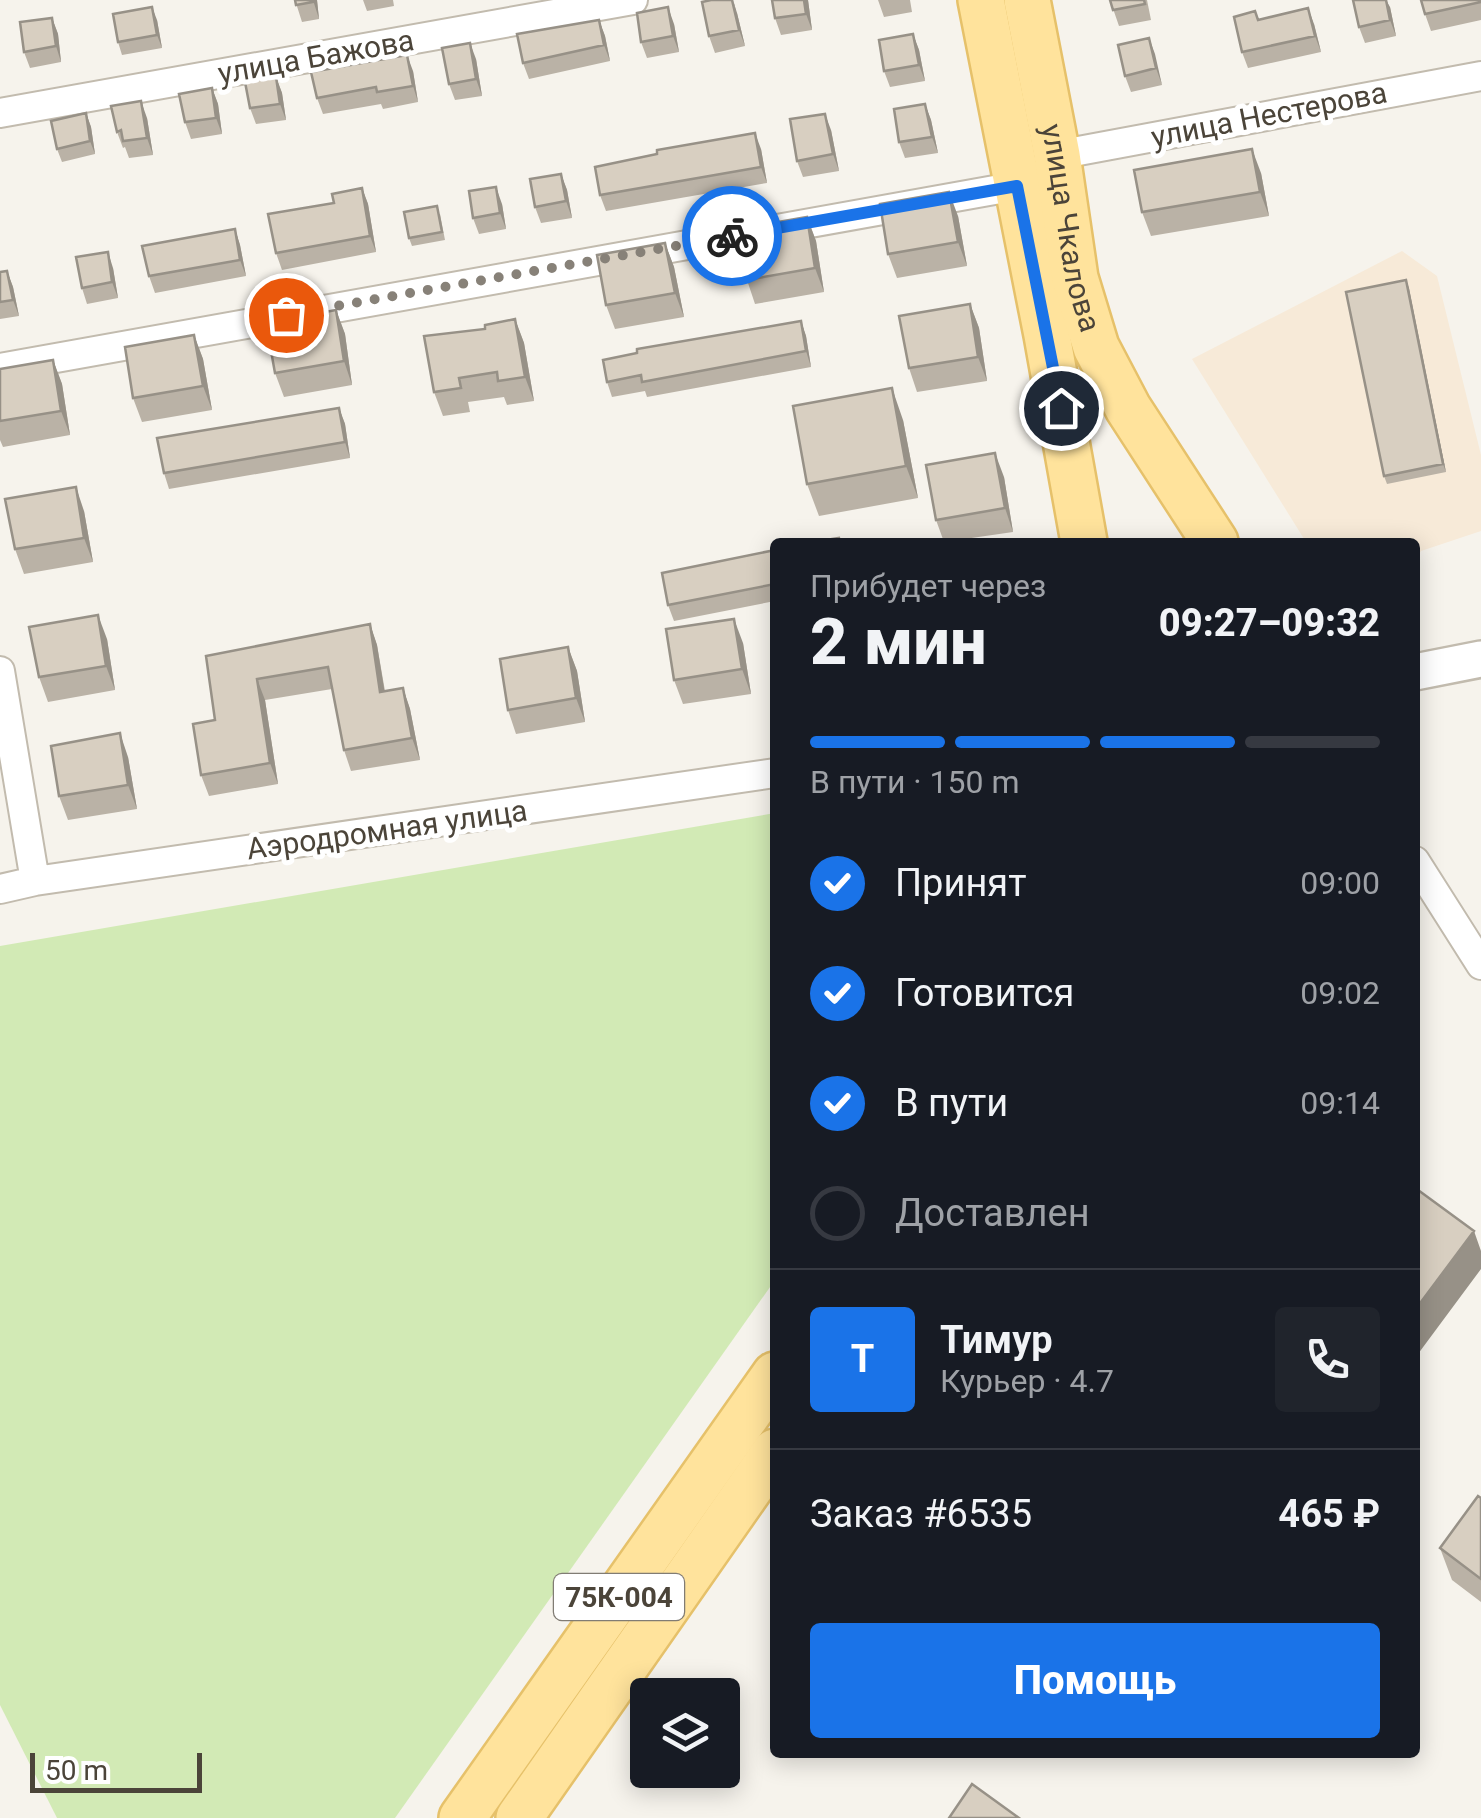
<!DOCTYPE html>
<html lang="ru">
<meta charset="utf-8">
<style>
:root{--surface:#171b24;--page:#20242c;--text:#f1f3f6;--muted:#9ea1a6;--line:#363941;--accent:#1a73e8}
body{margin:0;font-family:Roboto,sans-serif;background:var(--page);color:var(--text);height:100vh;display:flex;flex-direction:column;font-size:38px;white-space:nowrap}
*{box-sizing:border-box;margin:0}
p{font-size:32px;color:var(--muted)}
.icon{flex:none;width:55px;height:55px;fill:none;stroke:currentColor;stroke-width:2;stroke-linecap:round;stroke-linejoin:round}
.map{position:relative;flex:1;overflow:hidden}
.sheet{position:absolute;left:770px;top:538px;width:650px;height:1220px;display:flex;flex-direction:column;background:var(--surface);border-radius:10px;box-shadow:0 5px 25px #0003}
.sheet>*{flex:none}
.buttons{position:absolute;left:630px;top:1678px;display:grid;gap:20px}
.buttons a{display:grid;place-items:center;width:110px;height:110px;border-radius:10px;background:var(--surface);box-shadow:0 5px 25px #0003;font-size:50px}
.scale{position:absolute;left:30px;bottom:25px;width:172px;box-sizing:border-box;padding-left:10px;border:5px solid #4b4439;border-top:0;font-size:28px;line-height:35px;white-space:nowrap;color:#4b4439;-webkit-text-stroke:8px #fff;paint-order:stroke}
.pin{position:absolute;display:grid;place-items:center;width:85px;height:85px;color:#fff;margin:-42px;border:5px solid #fff;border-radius:50%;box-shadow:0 2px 10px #0007}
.courier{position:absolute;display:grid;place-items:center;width:100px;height:100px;margin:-50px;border:8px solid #1a73e8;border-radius:50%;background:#fff;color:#222;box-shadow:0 2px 12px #0007}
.summary em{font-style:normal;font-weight:800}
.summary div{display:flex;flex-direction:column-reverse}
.summary{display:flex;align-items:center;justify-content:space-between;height:170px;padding:0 40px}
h1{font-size:65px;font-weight:800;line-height:75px}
.bar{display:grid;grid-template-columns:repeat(4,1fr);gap:15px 10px;align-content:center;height:120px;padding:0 40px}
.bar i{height:12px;border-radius:8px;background:var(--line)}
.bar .active{background:var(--accent)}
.bar p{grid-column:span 4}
.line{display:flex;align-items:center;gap:25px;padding:0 40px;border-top:2px solid var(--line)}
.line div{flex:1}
.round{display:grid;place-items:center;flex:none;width:105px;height:105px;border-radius:10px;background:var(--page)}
ol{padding:0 40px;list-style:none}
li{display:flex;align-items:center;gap:30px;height:110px}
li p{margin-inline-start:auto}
li .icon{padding:10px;border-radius:50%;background:var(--accent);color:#fff;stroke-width:4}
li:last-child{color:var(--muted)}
li i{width:55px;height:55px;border:5px solid var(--line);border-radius:50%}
.action{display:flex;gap:20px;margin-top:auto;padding:20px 40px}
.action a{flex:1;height:115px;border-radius:10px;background:var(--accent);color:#fff;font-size:40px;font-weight:800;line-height:115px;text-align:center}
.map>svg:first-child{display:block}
.commercial{fill:#f7ead8}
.green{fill:#d2eab5}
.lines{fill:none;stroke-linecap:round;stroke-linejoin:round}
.minor-casing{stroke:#c2bbae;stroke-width:32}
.tertiary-casing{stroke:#c2bbae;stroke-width:40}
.primary-casing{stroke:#e6c16a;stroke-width:50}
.minor{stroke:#fff;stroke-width:28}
.tertiary{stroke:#fff;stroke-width:35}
.primary{stroke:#ffe39c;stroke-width:45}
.wall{fill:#bab2a6}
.shaded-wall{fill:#979187}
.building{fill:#d8cfc1;stroke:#979187;stroke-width:2.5}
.done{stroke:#878178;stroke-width:10;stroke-dasharray:0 18}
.route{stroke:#1a73e8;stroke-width:12}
.labels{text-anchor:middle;stroke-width:10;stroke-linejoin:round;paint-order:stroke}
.shield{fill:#fff;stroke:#817c74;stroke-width:2.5}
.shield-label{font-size:28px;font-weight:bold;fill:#4b4439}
.street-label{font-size:30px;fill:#4b4439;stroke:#fff}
</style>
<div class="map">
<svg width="1481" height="1818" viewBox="0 0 1481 1818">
<rect width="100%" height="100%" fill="#f6f3ec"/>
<path class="commercial" d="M1402,251L1437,276L1481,455V531L1421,551L1415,561V542H1306L1192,359Z"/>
<path class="green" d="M775,813V1280L395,1818H57L0,1705V946Z"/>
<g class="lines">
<g class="minor-casing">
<path id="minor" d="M0,113L633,0
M1057,155L1481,76
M0,368L1017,186
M0,671L35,881
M1415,861L1481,965
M0,889L35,881L775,773"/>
</g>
<g class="tertiary-casing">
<path id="tertiary" d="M1415,672L1481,659"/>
</g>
<g class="primary-casing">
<g id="primary">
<path d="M981,0L1047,335L1084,542"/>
<path id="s1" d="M1027,0L1057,155L1075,278L1096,347L1128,408L1215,542"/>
<path d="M462,1818L775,1375"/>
<path d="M519,1818L775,1452"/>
</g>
</g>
<use href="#minor" class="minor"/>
<use href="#tertiary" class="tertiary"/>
<use href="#primary" class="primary"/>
</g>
<path class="wall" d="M295,0H317L319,19L302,22Z
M363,0H393L394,6L367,11Z
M808,0L812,30L781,35L775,18Z
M878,0H910L912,12L884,17Z
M1110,0H1147L1151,20L1119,26Z
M1481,0V20L1431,31L1425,14Z
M1390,7L1396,36L1365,43L1359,27Z
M1255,11L1259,20L1314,24L1321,52L1248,68L1242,52Z
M737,13L745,46L715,53L709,36Z
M52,18L58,34L61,62L30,68L24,52Z
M157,20L162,48L122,55L118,42Z
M599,20L605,36L610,61L529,79L523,63Z
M674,24L679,52L647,58L641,42Z
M913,34L919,50L925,81L890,87L884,71Z
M1149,38L1162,85L1131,92L1125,76Z
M476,59L482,96L455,100L449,84Z
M413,71L418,102L383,109L381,104L323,114L317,98Z
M276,77L282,93L286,120L256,124L250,108Z
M212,88L218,104L222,134L191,139L185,122Z
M925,104L931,120L938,153L905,158L899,142Z
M86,113L91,127L95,154L62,162L57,149Z
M147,118L153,155L129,158L125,147L123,148L117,132Z
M831,130L839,171L803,177L797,161Z
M761,149L767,183L606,211L600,195Z
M1261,173L1269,216L1151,236L1142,212Z
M561,174L567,190L572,218L541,223L535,207Z
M362,188L368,204L376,252L282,270L276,253L334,203Z
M502,204L506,229L479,234L473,218Z
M440,214L445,240L412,246L409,238Z
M958,216L967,266L897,278L888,254Z
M807,217L816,241L824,292L755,304L747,280Z
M235,229L240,245L246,276L155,293L149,276Z
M665,243L674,267L684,317L615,329L606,305Z
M113,268L118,298L87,304L82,288Z
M7,271L13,287L19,316L0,319V272Z
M1406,280L1446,472L1387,484L1384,476Z
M970,304L979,328L987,381L917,392L909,368Z
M336,310L345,334L352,385L284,397L275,373Z
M515,319L524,343L534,401L507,405L504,397L468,402L470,412L443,416L434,392L485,329Z
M801,321L806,336L811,367L647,397L645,391L612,397L607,382Z
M194,335L203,359L212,410L142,422L133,398Z
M53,360L62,384L70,435L3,447L0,440V369Z
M339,408L345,424L350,458L169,489L164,473Z
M903,420L918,498L819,516L807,484Z
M1004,477L1013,532L944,542L936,520Z
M84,511L93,562L24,574L15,549Z
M775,550V601L674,621L668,605Z
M370,624L377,645L385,691L403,688L410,709L420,760L351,771L344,750L332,689L265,700L278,784L209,796L201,775L215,720L206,656Z
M107,639L115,690L48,702L39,677Z
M743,643L751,694L683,704L674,680Z
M568,647L577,671L585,722L516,734L508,710Z
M128,757L137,809L68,820L59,796Z
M1481,1498V1602L1452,1580L1440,1548Z"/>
<path class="shaded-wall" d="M313,0H317L319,19Z
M733,0L737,13L745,46L739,30Z
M804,0H808L812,30L806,14Z
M1386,0L1390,7L1396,36L1390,20Z
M152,7L157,20L162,48L157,35Z
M668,7L674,24L679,52L673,36Z
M1308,8L1314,24L1321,52L1315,36Z
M52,18L58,34L61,62L56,46Z
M599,20L605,36L610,61L604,45Z
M913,34L919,50L925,81L919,65Z
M1149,38L1155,54L1162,85L1156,68Z
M470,43L476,59L482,96L476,79Z
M407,55L413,71L418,102L413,86Z
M276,77L282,93L286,120L280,104Z
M212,88L218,104L222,134L216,118Z
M141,101L147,118L153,155L147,138Z
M925,104L931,120L938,153L932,137Z
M86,113L91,127L95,154L90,141Z
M825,114L831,130L839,171L833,154Z
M755,133L761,149L767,183L761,167Z
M1252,149L1261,173L1269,216L1260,192Z
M561,174L567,190L572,218L566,201Z
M496,187L502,204L506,229L500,213Z
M362,188L368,204L376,252L370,236Z
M949,192L958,216L967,266L958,242Z
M807,217L816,241L824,292L815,268Z
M235,229L240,245L246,276L240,260Z
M665,243L674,267L684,317L675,293Z
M108,252L113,268L118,298L112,282Z
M7,271L13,287L19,316L13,300Z
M1406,280L1409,288L1446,472L1443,464Z
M970,304L979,328L987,381L978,357Z
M336,310L345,334L352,385L344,361Z
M515,319L524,343L534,401L525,377Z
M801,321L806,336L811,367L806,351Z
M194,335L203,359L212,410L203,386Z
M53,360L62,384L70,435L61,411Z
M892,388L903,420L918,498L906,466Z
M339,408L345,424L350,458L345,442Z
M995,453L1004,477L1013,532L1005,508Z
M76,487L84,511L93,562L84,538Z
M98,615L107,639L115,690L106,666Z
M734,619L743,643L751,694L742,669Z
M370,624L377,645L388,713L380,692Z
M568,647L577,671L585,722L576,698Z
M257,679L265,700L278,784L270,763Z
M403,688L410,709L420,760L412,738Z
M120,733L128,757L137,809L128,785Z
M1474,1231L1481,1251V1269L1415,1358V1310Z"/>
<path class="building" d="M295,0H313V2L296,5Z
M711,0H732L739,30L709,36L702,2Z
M772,0H804L806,14L775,18Z
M1110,0H1144L1145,4L1113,10Z
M1353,0H1386L1390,20L1359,27Z
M1421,0H1481V2L1425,14Z
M152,7L157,35L118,42L113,14Z
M668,7L673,36L641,42L637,13Z
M1308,8L1315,36L1242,52L1234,17L1255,11L1258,20Z
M52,18L56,46L24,52L20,22Z
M599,20L604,45L523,63L517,34Z
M913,34L919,65L884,71L879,40Z
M1149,38L1156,68L1125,76L1118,45Z
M470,43L476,79L449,84L442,48Z
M407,55L413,86L377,92L376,87L317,98L311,72Z
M276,77L280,104L250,108L245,82Z
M212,88L216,118L185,122L179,94Z
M141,101L147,138L123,141L121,130L117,132L111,106Z
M925,104L932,137L899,142L894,109Z
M86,113L90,141L57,149L51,121Z
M825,114L833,154L797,161L790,119Z
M755,133L761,167L600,195L595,167L657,154V150Z
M1252,149L1260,192L1142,212L1134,170Z
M561,174L566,201L535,207L530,179Z
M496,187L500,213L473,218L469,191Z
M362,188L370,236L276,253L268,214L334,203L332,194Z
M949,192L958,242L888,254L880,204Z
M437,206L442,232L409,238L404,212Z
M807,217L815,268L747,280L738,229Z
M235,229L240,260L149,276L142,246Z
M665,243L675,293L606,305L597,255Z
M108,252L112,282L82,288L76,257Z
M7,271L13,300L0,302V272Z
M1406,280L1443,464L1384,476L1346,292Z
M970,304L978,357L909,368L899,316Z
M336,310L344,361L275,373L266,323Z
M515,319L525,377L498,381L497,372L459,378L461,388L434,392L424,336L485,329V325Z
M801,321L806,351L642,382L641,375L607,382L603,360L637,353V349Z
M194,335L203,386L133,398L125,347Z
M53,360L61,411L0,421V369Z
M892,388L906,466L807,484L793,406Z
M339,408L345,442L164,473L157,438Z
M995,453L1005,508L936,520L926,465Z
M76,487L84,538L15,549L5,499Z
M839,538L840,542H813Z
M775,550V584L668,605L662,573Z
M98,615L106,666L39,677L29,627Z
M734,619L742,669L674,680L666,629Z
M370,624L380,692L403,688L412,738L344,750L328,667L257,679L270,763L201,775L193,724L215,720L206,656Z
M568,647L576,698L508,710L500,659Z
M120,733L128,785L59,796L51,746Z
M1418,1190L1474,1231L1415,1310V1194Z
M1478,1496L1481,1498V1579L1440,1548Z
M972,1784L1019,1818H949Z"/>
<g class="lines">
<path class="done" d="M286,315L732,236"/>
<path class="route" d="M732,236L1017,186L1061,408"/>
</g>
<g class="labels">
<rect class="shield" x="554" y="1574" width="130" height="46" rx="8"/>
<g class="shield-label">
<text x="619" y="1607">75К-004</text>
</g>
<g class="street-label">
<text transform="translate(316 57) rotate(-10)" y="10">улица Бажова</text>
<text transform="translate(1269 115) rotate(-11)" y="10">улица Нестерова</text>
<text dy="10" stroke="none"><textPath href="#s1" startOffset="232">улица Чкалова</textPath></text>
<text transform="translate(387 830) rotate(-8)" y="10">Аэродромная улица</text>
</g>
</g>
</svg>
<div class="buttons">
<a><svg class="icon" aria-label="layers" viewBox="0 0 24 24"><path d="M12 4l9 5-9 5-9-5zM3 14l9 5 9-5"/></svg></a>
</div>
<div class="scale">50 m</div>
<div class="pin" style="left:286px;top:315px;background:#ea580c"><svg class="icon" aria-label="bag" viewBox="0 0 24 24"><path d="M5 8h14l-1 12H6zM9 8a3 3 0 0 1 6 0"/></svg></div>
<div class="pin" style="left:1061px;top:408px;background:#1f2937"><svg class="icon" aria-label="home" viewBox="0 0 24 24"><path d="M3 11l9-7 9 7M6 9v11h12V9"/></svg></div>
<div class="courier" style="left:732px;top:236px"><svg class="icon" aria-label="bike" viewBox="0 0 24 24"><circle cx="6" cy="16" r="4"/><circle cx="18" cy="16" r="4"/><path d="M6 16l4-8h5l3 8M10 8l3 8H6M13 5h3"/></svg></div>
<section class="sheet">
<div class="summary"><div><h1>2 мин</h1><p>Прибудет через</p></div><em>09:27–09:32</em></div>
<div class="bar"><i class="active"></i><i class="active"></i><i class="active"></i><i></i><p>В пути · 150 m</p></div>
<ol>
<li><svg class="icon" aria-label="check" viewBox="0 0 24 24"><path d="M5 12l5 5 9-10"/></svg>Принят<p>09:00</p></li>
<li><svg class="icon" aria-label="check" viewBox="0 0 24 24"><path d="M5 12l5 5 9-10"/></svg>Готовится<p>09:02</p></li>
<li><svg class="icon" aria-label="check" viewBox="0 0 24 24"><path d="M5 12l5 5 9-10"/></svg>В пути<p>09:14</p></li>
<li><i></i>Доставлен</li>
</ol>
<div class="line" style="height:180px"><b class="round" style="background:var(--accent);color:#fff">Т</b><div><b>Тимур</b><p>Курьер · 4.7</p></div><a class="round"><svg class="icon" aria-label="phone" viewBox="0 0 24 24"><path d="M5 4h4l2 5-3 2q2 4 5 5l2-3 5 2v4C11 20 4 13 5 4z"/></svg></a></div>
<div class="line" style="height:130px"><div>Заказ #6535</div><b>465 ₽</b></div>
<div class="action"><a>Помощь</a></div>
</section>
</div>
